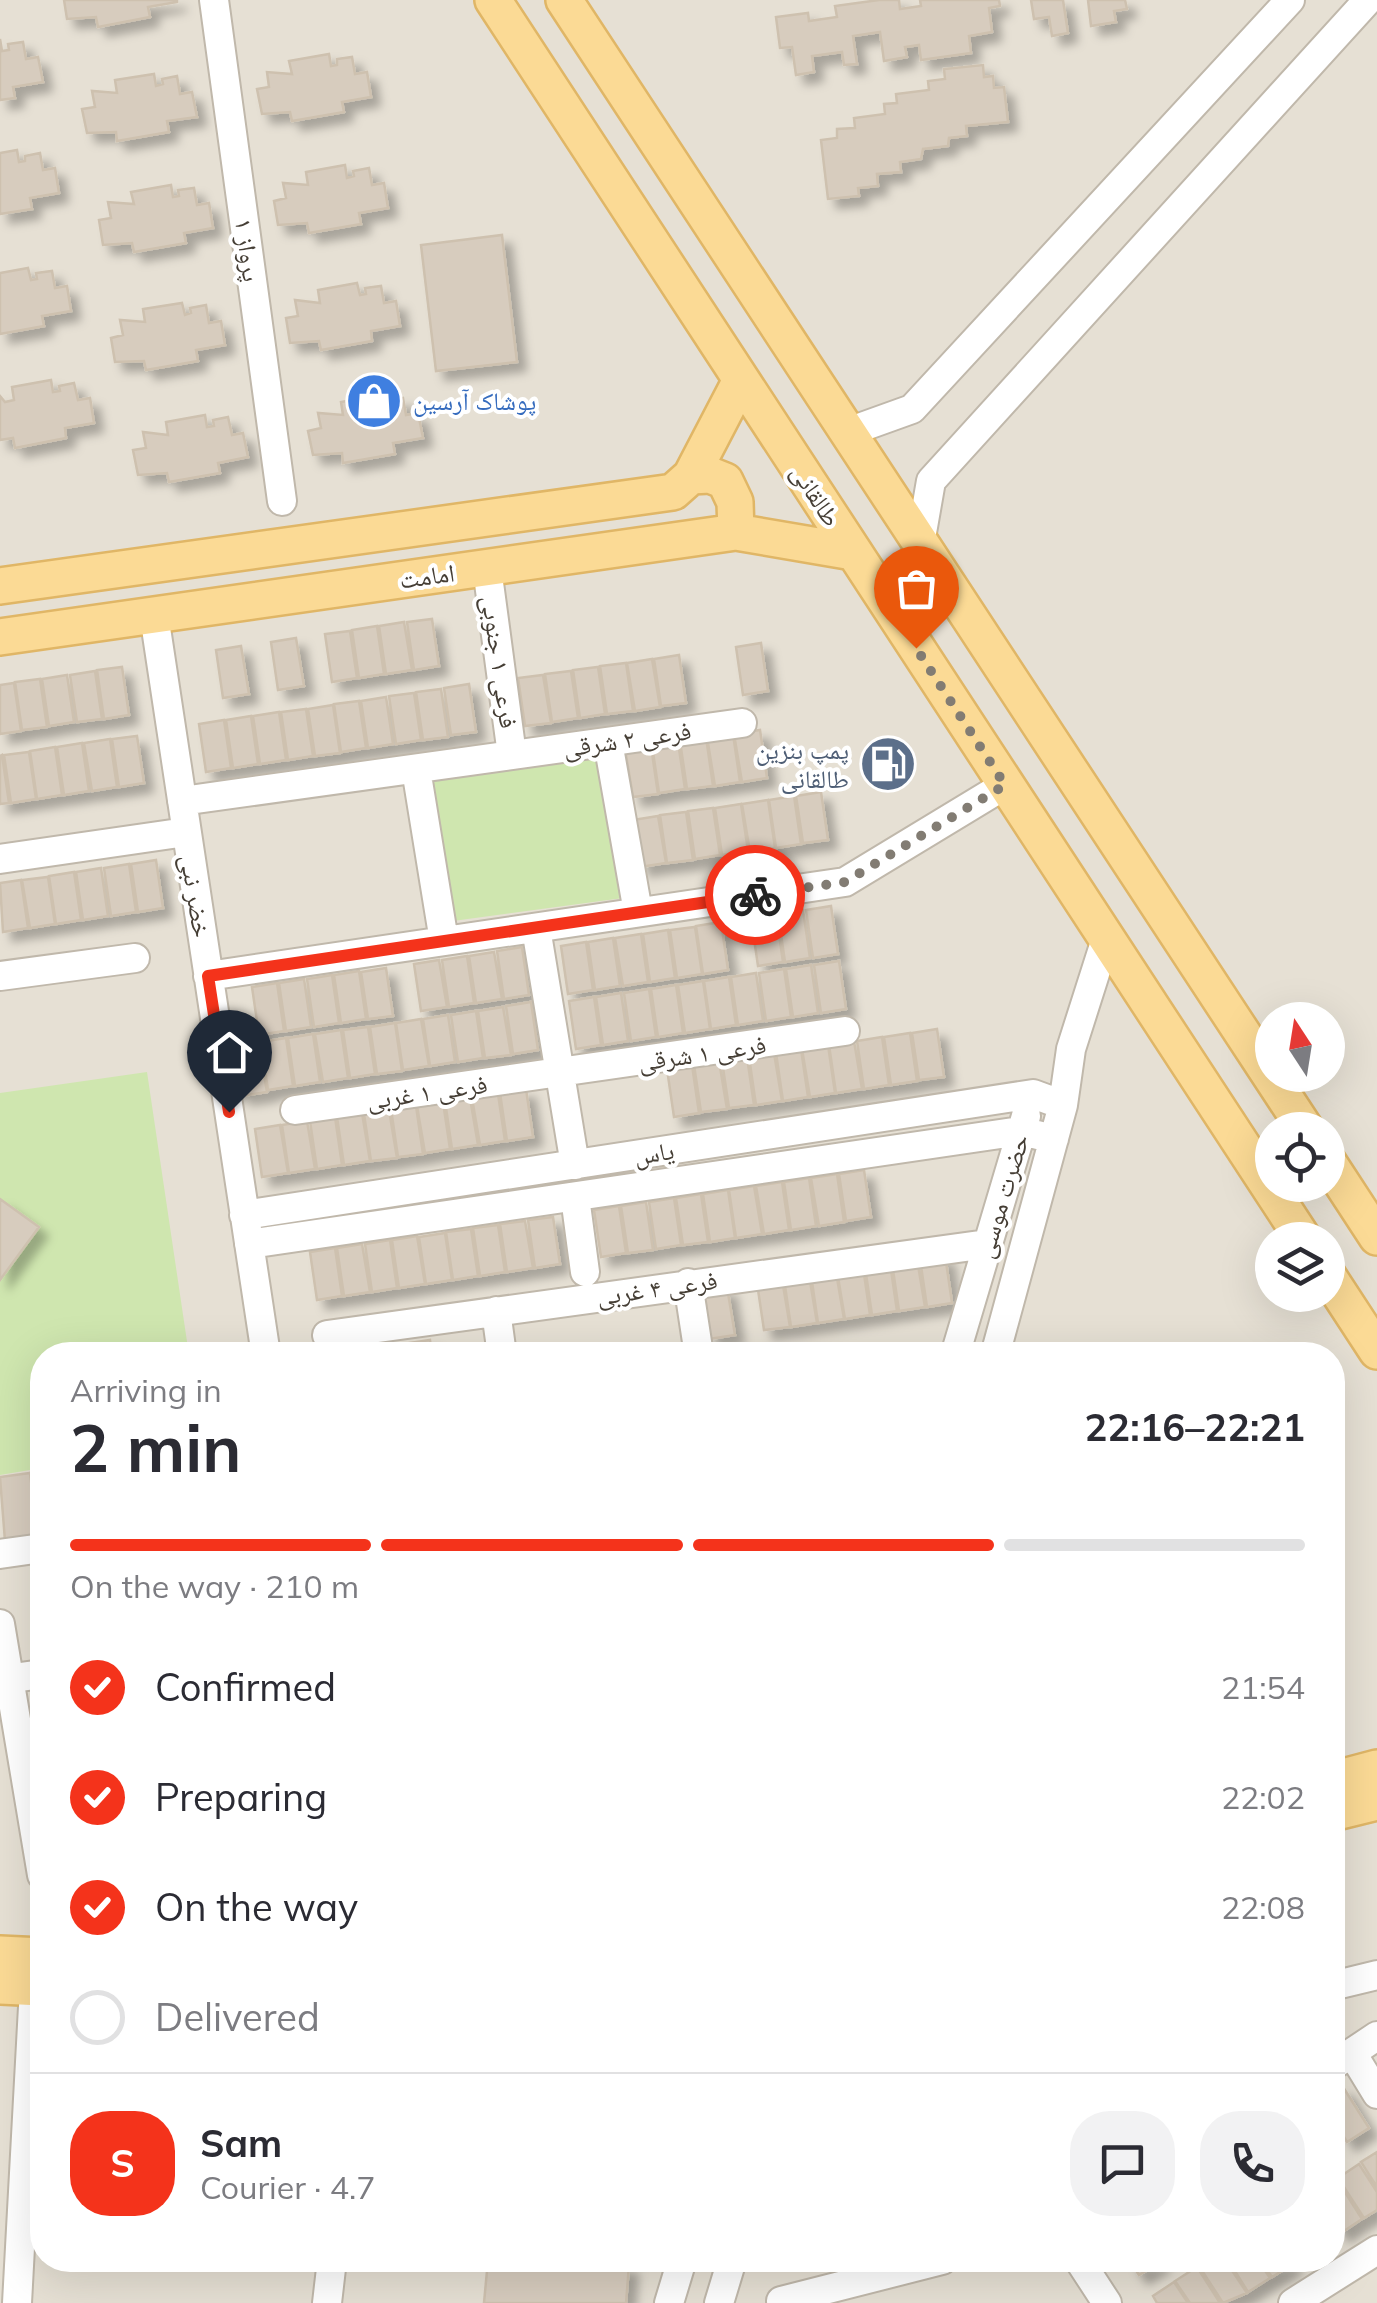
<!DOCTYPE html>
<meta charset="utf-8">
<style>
:root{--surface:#fff;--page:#f2f2f3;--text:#2b2b33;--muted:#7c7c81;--line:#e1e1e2;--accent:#f4331b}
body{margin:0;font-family:Mulish,"Noto Naskh Arabic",sans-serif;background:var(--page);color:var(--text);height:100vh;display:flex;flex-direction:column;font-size:38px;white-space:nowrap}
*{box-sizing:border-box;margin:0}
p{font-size:32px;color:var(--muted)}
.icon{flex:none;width:55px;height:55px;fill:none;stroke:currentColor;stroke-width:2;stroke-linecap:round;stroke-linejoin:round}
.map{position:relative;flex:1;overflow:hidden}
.side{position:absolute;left:30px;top:1342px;width:1315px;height:930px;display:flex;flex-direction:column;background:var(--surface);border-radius:40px;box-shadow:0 10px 40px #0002}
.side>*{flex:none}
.needle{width:65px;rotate:348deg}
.buttons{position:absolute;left:1255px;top:1002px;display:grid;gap:20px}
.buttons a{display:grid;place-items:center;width:90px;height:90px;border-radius:50%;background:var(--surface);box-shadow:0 10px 40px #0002;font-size:50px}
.pin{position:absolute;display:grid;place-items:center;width:85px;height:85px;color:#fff;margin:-102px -42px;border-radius:50% 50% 50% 0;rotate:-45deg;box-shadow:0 0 10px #0007}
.pin .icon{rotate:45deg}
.courier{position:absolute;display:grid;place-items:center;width:100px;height:100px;margin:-50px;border:8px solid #f4331b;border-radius:50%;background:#fff;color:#222;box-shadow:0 2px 12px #0007}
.overview em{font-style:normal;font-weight:700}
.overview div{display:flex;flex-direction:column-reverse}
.overview{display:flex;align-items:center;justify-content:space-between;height:170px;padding:0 40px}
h1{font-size:65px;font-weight:700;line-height:75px}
.bar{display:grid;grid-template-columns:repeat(4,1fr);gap:15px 10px;align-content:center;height:120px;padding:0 40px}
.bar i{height:12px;border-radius:8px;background:var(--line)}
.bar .current{background:var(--accent)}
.bar p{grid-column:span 4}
.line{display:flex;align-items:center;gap:25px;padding:0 40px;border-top:2px solid var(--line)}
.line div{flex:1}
.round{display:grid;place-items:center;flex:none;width:105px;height:105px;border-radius:40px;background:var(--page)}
ol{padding:0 40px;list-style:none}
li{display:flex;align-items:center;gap:30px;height:110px}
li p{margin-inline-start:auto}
li .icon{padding:10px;border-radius:50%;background:var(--accent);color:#fff;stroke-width:4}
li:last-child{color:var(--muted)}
li i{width:55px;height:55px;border:5px solid var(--line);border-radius:50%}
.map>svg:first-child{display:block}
.residential{fill:#e6e0d4;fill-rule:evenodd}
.green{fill:#cfe6af}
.building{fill:#d7ccbe;stroke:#cec1af;stroke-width:2.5;filter:url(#shadow)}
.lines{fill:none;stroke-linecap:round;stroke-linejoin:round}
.minor-casing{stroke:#c0b8ab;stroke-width:32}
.major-casing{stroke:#e0b666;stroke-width:40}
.minor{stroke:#fff;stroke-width:28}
.major{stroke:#fbda95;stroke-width:35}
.done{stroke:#827c73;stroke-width:10;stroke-dasharray:0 18}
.route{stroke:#f4331b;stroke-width:12}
.labels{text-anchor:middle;stroke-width:8;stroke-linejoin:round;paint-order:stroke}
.street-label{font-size:25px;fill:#453e35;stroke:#fff}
.shop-label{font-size:25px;fill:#366cbe;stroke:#fff;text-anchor:start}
.service-label{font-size:25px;fill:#4e5e75;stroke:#fff;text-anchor:end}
</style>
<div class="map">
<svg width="1377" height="2303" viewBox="0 0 1377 2303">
<defs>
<filter id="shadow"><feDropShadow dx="9" dy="9" stdDeviation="5" flood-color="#0004"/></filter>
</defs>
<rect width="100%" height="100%" fill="#f2eee5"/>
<path class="residential" d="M0,0H1377V2303H0ZM1272,1020H1328V1075H1272ZM1272,1130H1328V1185H1272ZM1272,1240H1328V1295H1272ZM42,1355H1332V2260H42Z"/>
<path class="green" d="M602,753L623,898L453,921L431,778Z
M147,1072L189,1355H63L48,1349L41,1358L42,1468L0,1475V1280L39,1227L0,1199V1093Z"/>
<path class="building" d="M64,0H177V2L148,7L150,17L98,27L96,17L67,19Z
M879,0H899L900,9L921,6L920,0H999L1000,6L989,8L992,32L969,36L971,53L921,60L919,45L905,47L907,57L884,61L880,32L853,36L857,64L844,65L842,52L812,56L814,72L796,75L792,47L780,48L776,17L808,13L809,21L837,17L835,6Z
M1031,0H1063L1068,33L1052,36L1049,17L1034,19Z
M1088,0H1125L1127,9L1114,11L1116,22L1091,26Z
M0,39L2,51L9,50L8,44L23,42L26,59L38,57L43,82L13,87L15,98L0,100Z
M329,54L331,66L337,65V59L352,57L355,74L367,72L371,97L342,102L344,112L292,121L290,112L262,114L257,89L269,87L267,72L292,74L289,61Z
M983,65L984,77L993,76L994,88L1004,87L1008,122L966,126L967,136L949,138L948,146L923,149L921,159L900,162L901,172L877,174L878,186L858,188L859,196L828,199L821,140L837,138V129L855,128L854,118L885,114L884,104L897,103L896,94L929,90L928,81L945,79L944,69Z
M154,74L156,86L163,84L162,79L177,76L180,94L192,92L197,117L167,121L169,132L117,141L116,132L87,133L82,109L95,107L92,91L117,93L115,80Z
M17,150L19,162L25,161V156L40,153L43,170L55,168L59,193L30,198L32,209L0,214V153Z
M345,165L347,178L354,176L353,171L369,168L372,185L384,183L388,208L359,213L361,224L309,233L307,223L278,225L274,201L286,198L283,183L308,185L306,172Z
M171,185L173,197L179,196L178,190L194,188L197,205L209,203L213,228L184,233L186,243L134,252L132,243L103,245L99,220L111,218L108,202L134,204L131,192Z
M502,235L517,362L436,371L421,245Z
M28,268L31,280L37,279L36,273L52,271L55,288L67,286L71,311L42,316L44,326L0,334V273Z
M357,283L360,295L366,294L365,288L381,286L384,303L396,301L400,326L371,331L372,341L321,350L319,341L290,343L286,318L298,316L295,300L320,303L318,290Z
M182,303L185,315L191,313L190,308L206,305L209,323L221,321L225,345L196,350L198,361L146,370L144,361L115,362L111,338L123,335L120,320L145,322L143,309Z
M51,380L53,392L60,391L59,386L74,383L78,400L90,398L94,423L65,428L66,438L15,448L13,438L0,440V396L5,402L14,400L12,387Z
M380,395L382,407L389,406L388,401L403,398L406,415L418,413L423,438L393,443L395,454L343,463L342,453L313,455L308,431L321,428L318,413L343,415L341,402Z
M205,415L207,427L214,426L213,420L228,417L232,435L243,433L248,457L218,463L220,473L169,482L167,473L138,475L133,450L146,448L143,432L168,435L166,422Z
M432,619L439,666L414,670L407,622Z
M404,622L412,670L386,674L379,626Z
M377,626L384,674L359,678L352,630Z
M350,631L357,678L332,682L325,634Z
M296,638L304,686L278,690L271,642Z
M761,643L768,691L743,695L736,647Z
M241,646L249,694L223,698L216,650Z
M679,655L686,703L661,706L654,659Z
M652,659L660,707L635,711L627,663Z
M626,663L633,711L607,714L600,666Z
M122,667L129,715L104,719L97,670Z
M598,667L605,714L580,718L573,670Z
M95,671L102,719L77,722L70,675Z
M571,671L578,718L552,722L545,674Z
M67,675L74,722L49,726L42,679Z
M543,675L551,723L525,726L518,678Z
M40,679L47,727L22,730L15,682Z
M14,683L21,731L0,734V685Z
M469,684L476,732L451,735L444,688Z
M441,689L448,737L423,740L416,692Z
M414,693L421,740L396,744L389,696Z
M386,697L393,744L368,748L361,701Z
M359,701L366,748L341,752L334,704Z
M333,705L340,753L315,756L308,709Z
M306,709L313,756L288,760L281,712Z
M279,712L286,760L260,764L253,716Z
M251,716L258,764L233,768L226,720Z
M224,720L231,768L206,772L199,724Z
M760,730L767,778L742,782L734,734Z
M733,734L740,782L715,786L707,737Z
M137,736L144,783L119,787L112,739Z
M706,737L713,786L687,789L680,741Z
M110,739L117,787L92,791L84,743Z
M678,742L685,789L659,793L652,745Z
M82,743L89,791L64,795L57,747Z
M651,746L658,794L633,797L625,749Z
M55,747L62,795L37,799L30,751Z
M29,752L36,799L11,803L4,755Z
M2,755L9,803L0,804V756Z
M821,792L828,840L803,843L796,796Z
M794,796L801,844L776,848L769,800Z
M768,800L775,848L750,852L742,804Z
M741,804L748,851L722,855L715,808Z
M713,808L720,855L695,859L688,811Z
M686,812L693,860L667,863L660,815Z
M658,816L666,863L640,867L633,820Z
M156,860L163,908L138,912L131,864Z
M129,864L136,912L111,916L104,868Z
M101,868L108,916L83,920L76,872Z
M74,872L81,920L56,924L49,876Z
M48,877L55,924L30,928L22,880Z
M21,880L28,928L3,932L0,883Z
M831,906L838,954L813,958L806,910Z
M803,910L810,958L785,962L778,914Z
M776,914L783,962L758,966L751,918Z
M721,922L728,970L703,974L696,926Z
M695,927L702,974L677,978L670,930Z
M668,930L675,978L650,982L643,934Z
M641,934L648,982L623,986L615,938Z
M613,938L620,986L595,990L588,942Z
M586,942L593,990L568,994L561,946Z
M522,947L529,995L504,999L497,951Z
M494,952L502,999L476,1003L469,956Z
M467,956L474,1003L449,1007L442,960Z
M439,960L447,1007L421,1011L414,964Z
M839,961L846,1009L821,1013L814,965Z
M811,965L818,1013L793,1017L786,969Z
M386,968L393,1016L368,1019L361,972Z
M784,969L791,1017L766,1021L759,973Z
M359,971L366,1019L341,1023L334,975Z
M756,973L763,1021L738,1025L731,977Z
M332,975L339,1023L314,1027L307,979Z
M729,977L736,1025L711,1029L704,981Z
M304,979L311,1027L286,1031L279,983Z
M703,981L710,1029L685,1033L678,985Z
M277,983L284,1031L259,1035L252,987Z
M676,985L683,1033L658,1037L651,989Z
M649,989L656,1037L631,1041L624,993Z
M621,993L628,1041L603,1045L596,997Z
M594,997L601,1045L576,1049L569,1001Z
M531,1002L538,1050L513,1054L506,1006Z
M503,1007L511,1055L485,1058L478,1011Z
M476,1011L483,1058L458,1062L451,1015Z
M448,1015L455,1062L430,1066L423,1019Z
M421,1019L429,1066L403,1070L396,1023Z
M395,1023L402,1071L377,1074L370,1027Z
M368,1027L375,1074L350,1078L343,1030Z
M937,1029L944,1077L919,1080L912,1033Z
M341,1030L348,1078L323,1082L315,1034Z
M910,1033L917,1081L891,1085L884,1037Z
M313,1034L320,1082L295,1086L288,1038Z
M882,1037L889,1085L864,1089L857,1041Z
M286,1038L293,1086L268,1090L261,1042Z
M854,1041L862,1089L836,1093L829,1045Z
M259,1045L267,1092L241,1096L234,1048Z
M828,1045L835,1093L810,1097L802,1049Z
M801,1049L808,1097L783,1101L776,1053Z
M774,1053L782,1101L756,1105L749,1057Z
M747,1057L754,1105L729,1108L722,1061Z
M719,1061L727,1109L701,1112L694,1065Z
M692,1065L699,1113L674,1117L667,1069Z
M526,1089L533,1137L507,1141L500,1093Z
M498,1094L505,1141L480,1145L472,1098Z
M470,1098L478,1145L452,1149L445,1101Z
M443,1102L450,1149L425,1153L417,1106Z
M416,1106L423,1154L398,1157L391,1109Z
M389,1110L397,1158L371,1161L364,1114Z
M362,1113L370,1161L344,1165L337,1117Z
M335,1117L342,1165L317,1169L310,1121Z
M307,1121L315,1169L289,1173L282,1125Z
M280,1125L288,1173L262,1177L255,1129Z
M864,1170L871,1217L846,1221L839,1174Z
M837,1174L844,1222L819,1226L811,1178Z
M809,1178L816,1226L791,1230L784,1182Z
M782,1182L789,1230L764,1234L756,1186Z
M754,1186L762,1234L736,1238L729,1190Z
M728,1190L735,1238L710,1242L703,1194Z
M701,1194L708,1242L683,1245L676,1198Z
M674,1198L681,1245L656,1249L649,1202Z
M0,1199L39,1227L0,1280Z
M646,1202L653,1250L628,1253L621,1206Z
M619,1206L626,1253L601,1257L594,1210Z
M553,1217L560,1264L535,1268L528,1220Z
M525,1221L533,1268L507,1272L500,1224Z
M498,1225L505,1272L480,1276L473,1228Z
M471,1229L478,1276L453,1280L446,1232Z
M445,1233L452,1280L426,1284L419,1237Z
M417,1236L425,1284L399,1288L392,1240Z
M390,1240L397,1288L372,1292L365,1244Z
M362,1244L370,1292L344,1296L337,1248Z
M335,1248L342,1296L317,1300L310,1252Z
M945,1255L952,1303L927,1307L920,1259Z
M917,1259L925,1307L899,1311L892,1263Z
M890,1263L897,1311L872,1315L865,1267Z
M863,1267L870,1315L845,1319L837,1271Z
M836,1272L844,1319L818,1323L811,1275Z
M809,1275L817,1323L791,1327L784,1279Z
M782,1279L790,1327L764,1330L757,1283Z
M727,1287L735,1335L709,1339L702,1291Z
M430,1340L432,1355H398L396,1345Z
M42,1472V1536L39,1537L30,1473Z
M30,1473L38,1537L5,1541L0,1477Z
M42,1583V1658L33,1584Z
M1343,2087L1369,2128L1347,2142L1332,2118V2094Z
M1377,2152V2187L1361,2162Z
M1359,2164L1377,2192V2210L1364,2218L1338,2178Z
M1336,2178L1362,2219L1341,2233L1332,2220Z
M488,2260L629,2265L626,2303H484Z
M1129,2260H1160L1161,2262L1139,2275Z
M1208,2260H1225L1247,2293L1223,2303L1199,2266Z
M1228,2260H1258L1270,2278L1248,2292Z
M1260,2260H1291L1293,2264L1272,2277Z
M1197,2267L1220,2303H1190L1175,2281Z
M1174,2282L1188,2303H1157L1153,2296Z"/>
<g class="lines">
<g class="minor-casing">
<path id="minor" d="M214,0L282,501
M848,432L912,409L1290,0
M920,544L931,481L1368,0
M487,568L512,755
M154,615L266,1355
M608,742L638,912
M416,769L444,941
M182,801L742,723
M0,859L186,832
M536,928L575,1165
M0,976L135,958
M208,976L845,882L1005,785
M295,1110L845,1031
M575,1197L585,1272
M244,1215L1033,1094L1063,1105
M249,1244L1021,1131L1054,1139
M688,1283L699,1355
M496,1311L502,1355
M327,1335L987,1244
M955,1355L1026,1116
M995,1355L1063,1105L1071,1049L1106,939
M0,1554L42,1548
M0,1624L42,1875
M0,1680L42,1674
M1332,1986L1377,1975
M1352,2053L1377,2094
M1332,2066L1377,2036
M1079,2260L1107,2303
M781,2301L942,2260
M17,2303L34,1988
M327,2303L332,2260
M669,2303L682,2260
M719,2303L732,2260
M1293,2303L1377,2250"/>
</g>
<g class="major-casing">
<path id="major" d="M493,0L1304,1240
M564,0L1306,1130
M691,476L710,475L725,481L735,502L736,532
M0,586L673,492L691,476L741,380
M0,637L736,532L853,552
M1328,1162L1377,1237
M1328,1276L1377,1351
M1332,1780L1377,1768
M1332,1813L1377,1802
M0,1954L42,1956
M0,1986L42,1988"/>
</g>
<use href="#minor" class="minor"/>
<use href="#major" class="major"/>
</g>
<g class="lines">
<path class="done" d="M755,895L845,882L1005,785L916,648"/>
<path class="route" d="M229,1112L208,976L755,895"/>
</g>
<defs>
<g id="shop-disc" transform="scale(2.875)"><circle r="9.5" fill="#3f7fe0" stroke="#fff"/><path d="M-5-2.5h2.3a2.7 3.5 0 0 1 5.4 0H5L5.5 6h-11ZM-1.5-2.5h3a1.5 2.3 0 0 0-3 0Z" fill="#fff"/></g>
<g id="fuel-disc" transform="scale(2.875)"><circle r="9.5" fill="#5c6f8a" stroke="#fff"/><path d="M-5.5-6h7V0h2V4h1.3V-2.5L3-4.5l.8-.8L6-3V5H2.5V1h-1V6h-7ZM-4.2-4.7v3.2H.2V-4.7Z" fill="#fff"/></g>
</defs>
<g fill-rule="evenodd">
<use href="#shop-disc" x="374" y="401"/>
<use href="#fuel-disc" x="888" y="764"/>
</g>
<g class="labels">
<g class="street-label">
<text transform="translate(248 250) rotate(82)" y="9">پرواز ۱</text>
<text transform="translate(816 495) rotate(57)" y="9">طالقانی</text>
<text transform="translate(427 576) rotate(-8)" y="9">امامت</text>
<text transform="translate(500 662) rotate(82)" y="9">فرعی ۱ جنوبی</text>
<text transform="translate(627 739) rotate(-8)" y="9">فرعی ۲ شرقی</text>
<text transform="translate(196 896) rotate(81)" y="9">خضر نبی</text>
<text transform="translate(702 1053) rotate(-8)" y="9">فرعی ۱ شرقی</text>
<text transform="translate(427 1092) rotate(-8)" y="9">فرعی ۱ غربی</text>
<text transform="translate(654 1153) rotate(-9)" y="9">یاس</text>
<text transform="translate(1002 1196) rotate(-73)" y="9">حضرت موسی</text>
<text transform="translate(657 1288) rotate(-8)" y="9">فرعی ۴ غربی</text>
</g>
<g class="shop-label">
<text x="413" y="410">پوشاک آرسین</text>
</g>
<g class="service-label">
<text x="849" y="759">پمپ بنزین<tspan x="849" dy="29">طالقانی</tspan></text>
</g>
</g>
</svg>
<div class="buttons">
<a><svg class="needle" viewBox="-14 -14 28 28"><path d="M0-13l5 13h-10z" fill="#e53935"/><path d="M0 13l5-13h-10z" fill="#7c7c81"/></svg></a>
<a><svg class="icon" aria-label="locate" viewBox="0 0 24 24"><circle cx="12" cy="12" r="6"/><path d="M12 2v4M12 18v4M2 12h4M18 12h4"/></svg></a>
<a><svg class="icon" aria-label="layers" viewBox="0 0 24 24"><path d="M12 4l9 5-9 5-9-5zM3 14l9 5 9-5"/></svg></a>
</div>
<div class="pin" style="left:916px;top:648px;background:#ea580c"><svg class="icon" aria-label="bag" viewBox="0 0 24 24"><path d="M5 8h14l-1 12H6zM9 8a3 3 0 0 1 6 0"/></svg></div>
<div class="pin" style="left:229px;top:1112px;background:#1f2937"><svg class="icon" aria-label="home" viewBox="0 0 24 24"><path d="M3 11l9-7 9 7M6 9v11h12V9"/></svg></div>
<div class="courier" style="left:755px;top:895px"><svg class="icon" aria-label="bike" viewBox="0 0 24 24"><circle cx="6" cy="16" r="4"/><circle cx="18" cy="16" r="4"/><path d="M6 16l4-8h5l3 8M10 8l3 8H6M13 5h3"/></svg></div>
<section class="side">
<div class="overview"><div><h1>2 min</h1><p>Arriving in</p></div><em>22:16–22:21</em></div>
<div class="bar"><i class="current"></i><i class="current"></i><i class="current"></i><i></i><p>On the way · 210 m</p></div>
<ol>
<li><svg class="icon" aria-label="check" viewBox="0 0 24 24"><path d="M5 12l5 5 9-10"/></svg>Confirmed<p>21:54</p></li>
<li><svg class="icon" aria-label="check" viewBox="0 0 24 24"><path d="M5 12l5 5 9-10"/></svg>Preparing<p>22:02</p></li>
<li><svg class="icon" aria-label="check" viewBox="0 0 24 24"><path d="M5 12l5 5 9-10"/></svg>On the way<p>22:08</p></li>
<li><i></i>Delivered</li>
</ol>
<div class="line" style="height:180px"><b class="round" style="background:var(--accent);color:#fff">S</b><div><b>Sam</b><p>Courier · 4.7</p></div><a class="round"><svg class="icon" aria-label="chat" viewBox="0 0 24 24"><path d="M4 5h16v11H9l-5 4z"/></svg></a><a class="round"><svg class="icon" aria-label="phone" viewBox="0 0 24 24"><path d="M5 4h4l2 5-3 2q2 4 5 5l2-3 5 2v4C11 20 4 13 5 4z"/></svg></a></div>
</section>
</div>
